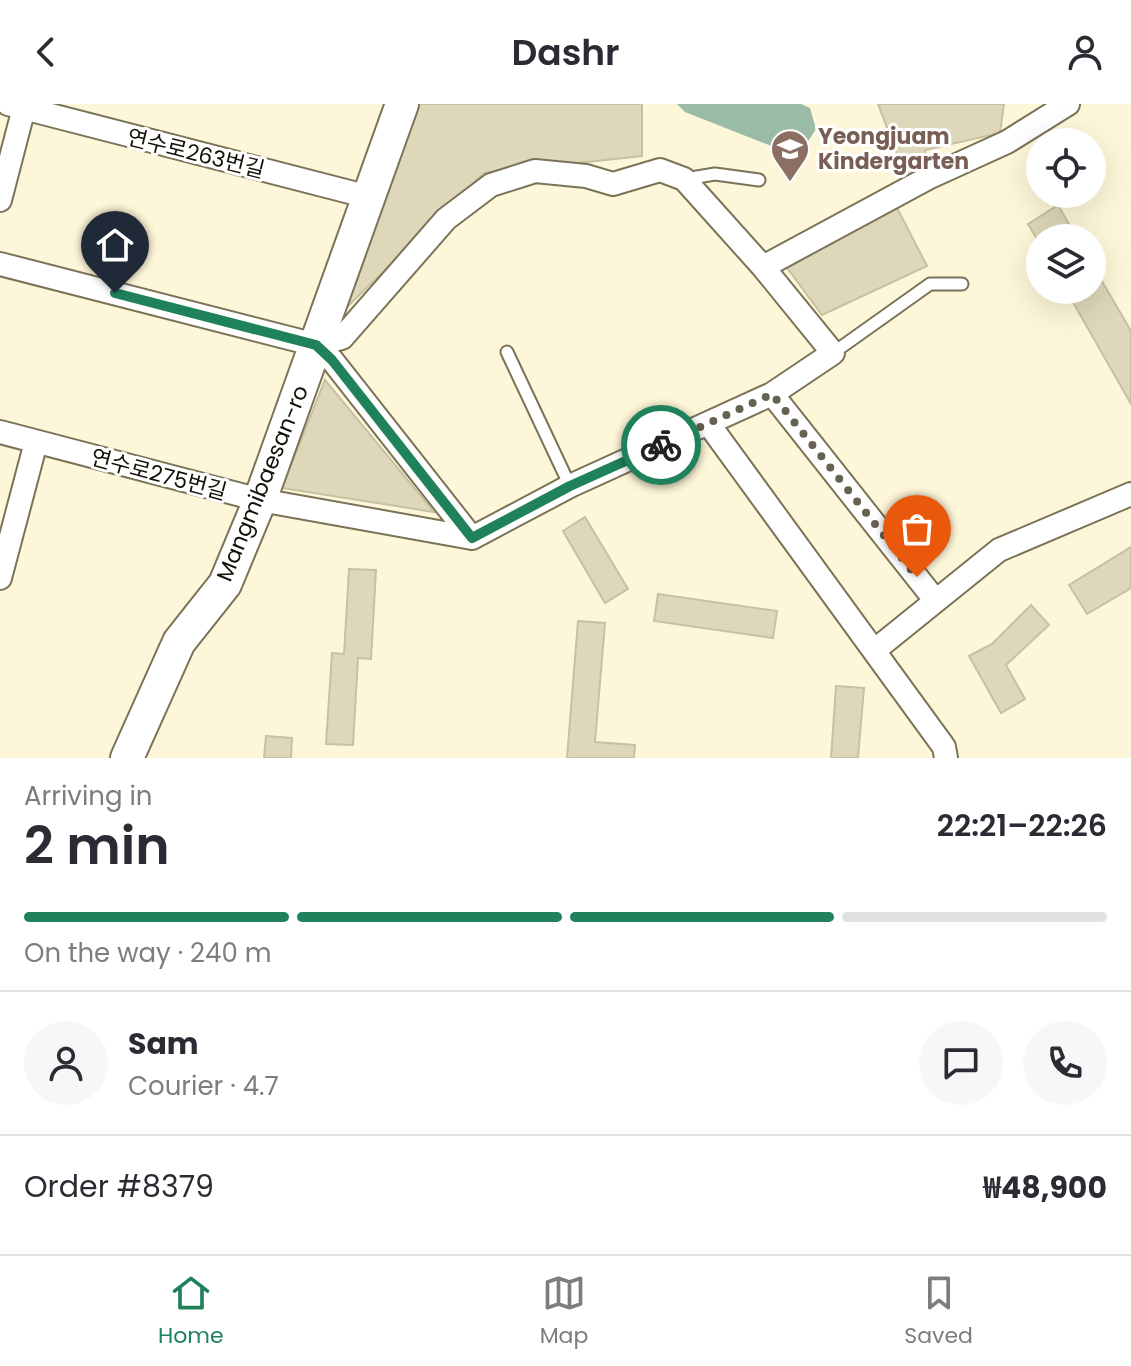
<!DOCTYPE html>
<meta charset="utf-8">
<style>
:root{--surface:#fff;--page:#f7f7f7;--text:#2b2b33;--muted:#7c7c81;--line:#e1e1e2;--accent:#1f825b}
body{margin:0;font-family:Poppins,"Noto Sans KR",sans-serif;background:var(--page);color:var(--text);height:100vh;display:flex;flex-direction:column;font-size:30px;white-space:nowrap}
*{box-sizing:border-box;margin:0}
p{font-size:26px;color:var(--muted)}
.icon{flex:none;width:44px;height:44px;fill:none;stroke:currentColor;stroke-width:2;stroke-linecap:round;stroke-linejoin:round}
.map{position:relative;height:654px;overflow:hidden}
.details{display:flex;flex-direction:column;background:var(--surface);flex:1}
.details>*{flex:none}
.fabs{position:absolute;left:1026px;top:24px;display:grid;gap:16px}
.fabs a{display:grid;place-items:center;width:80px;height:80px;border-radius:50%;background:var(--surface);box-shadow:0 8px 32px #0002;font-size:40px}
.pin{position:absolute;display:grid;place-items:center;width:68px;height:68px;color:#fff;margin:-82px -34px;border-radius:50% 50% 50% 0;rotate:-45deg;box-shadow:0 0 8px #0007}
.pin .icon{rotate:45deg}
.courier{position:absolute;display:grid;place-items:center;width:80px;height:80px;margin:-40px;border:6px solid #1f825b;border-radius:50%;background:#fff;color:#222;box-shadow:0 2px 10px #0007}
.headline em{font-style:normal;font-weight:600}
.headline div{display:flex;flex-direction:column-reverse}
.headline{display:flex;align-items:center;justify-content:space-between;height:136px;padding:0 24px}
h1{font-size:52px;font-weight:600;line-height:60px}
.bar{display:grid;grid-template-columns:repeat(4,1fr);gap:12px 8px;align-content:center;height:96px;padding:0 24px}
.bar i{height:10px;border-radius:6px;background:var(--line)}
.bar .active{background:var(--accent)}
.bar p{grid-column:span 4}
.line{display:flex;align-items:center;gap:20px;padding:0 24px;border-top:2px solid var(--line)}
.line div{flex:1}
.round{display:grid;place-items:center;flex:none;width:84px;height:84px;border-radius:42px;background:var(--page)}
header{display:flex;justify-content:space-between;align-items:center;height:104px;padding:0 24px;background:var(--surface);font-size:36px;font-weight:600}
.menu{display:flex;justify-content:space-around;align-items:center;height:112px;border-top:2px solid var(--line);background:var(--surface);font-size:22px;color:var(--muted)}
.menu a{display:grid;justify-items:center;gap:4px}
.menu .active{color:var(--accent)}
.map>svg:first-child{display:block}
.forest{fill:#9abca6}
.building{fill:#dfd7ba;stroke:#c8c0a3;stroke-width:2}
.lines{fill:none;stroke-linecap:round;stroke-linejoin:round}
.lane-casing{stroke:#7a7358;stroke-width:15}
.street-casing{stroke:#7a7358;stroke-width:26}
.secondary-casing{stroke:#7a7358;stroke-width:36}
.lane{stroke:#fff;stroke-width:11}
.street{stroke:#fff;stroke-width:22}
.secondary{stroke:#fff;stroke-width:32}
.done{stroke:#666150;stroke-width:8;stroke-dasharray:0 14.4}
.route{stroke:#1f825b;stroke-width:10}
.labels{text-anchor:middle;stroke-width:6;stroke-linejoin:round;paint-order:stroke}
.education-label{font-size:22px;font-weight:bold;fill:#785e54;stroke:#fff;text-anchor:start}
.street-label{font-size:22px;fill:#141107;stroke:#fff}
</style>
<header><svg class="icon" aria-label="back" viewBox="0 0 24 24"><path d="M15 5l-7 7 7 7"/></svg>Dashr<svg class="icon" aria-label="person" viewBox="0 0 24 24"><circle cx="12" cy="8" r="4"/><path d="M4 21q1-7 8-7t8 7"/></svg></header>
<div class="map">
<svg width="1131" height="654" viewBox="0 0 1131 654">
<rect width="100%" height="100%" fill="#fef6d8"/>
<path class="forest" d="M677,0H801L810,4L816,25L803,45L789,49L685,8Z"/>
<path class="building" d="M420,0H642V52L484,69L342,208Z
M878,0H1004L1000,29L925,46L928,74L910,84Z
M892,94L927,162L822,211L779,153Z
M1058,101L1077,134H1040V140L1028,120Z
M1092,160L1131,227V300L1066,186H1092Z
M325,276L434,408L282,384Z
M585,413L628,485L605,499L563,427Z
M1131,443V484L1087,510L1069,481Z
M349,465L376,466L371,555L358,554L353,641L326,640L332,549L344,550Z
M658,490L777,507L773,534L654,517Z
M1031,501L1049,521L1006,561L1025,595L1001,609L969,552L992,540Z
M578,517L605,519L595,638L635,641L634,654H567Z
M836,582L864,584L858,654H831Z
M266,632L292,634L291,654H264Z"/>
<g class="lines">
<g class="lane-casing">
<path id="lane" d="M685,75L715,70L759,76
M507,248L570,382
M833,249L930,180H962"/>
</g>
<g class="street-casing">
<path id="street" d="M8,0L369,93
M0,96L25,0
M0,160L316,241L332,256L472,434
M763,163L928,74L1007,38L1068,0
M316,241L342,234L446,115L491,81L535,67L586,72L613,80L660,66L684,75L763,163L833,249L772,290L570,382L472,434
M772,290L935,496
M708,319L944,643L946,654
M0,328L260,396L472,434
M0,474L36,338
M875,546L999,446L1131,390"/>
</g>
<g class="secondary-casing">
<path id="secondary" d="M127,654L179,538L225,480L260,396L402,0"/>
</g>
<use href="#lane" class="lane"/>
<use href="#street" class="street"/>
<use href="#secondary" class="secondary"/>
</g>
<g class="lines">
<path class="done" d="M661,341L772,290L917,473"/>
<path class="route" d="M115,189L316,241L332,256L472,434L570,382L661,341"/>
</g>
<defs>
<g id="school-pin" transform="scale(2)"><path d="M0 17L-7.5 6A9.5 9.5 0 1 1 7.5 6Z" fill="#8d6e63" stroke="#fff"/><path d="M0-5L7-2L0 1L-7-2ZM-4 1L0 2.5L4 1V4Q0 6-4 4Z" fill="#fff"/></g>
</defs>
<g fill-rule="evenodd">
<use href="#school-pin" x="790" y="45"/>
</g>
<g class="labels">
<g class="education-label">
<text x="818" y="40">Yeongjuam<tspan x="818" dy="25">Kindergarten</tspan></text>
</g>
<g class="street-label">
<text transform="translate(196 49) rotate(14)" y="8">연수로263번길</text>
<text transform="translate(159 370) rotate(15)" y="8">연수로275번길</text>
<text transform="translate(262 379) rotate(-68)" y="8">Mangmibaesan-ro</text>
</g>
</g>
</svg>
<div class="fabs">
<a><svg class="icon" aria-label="locate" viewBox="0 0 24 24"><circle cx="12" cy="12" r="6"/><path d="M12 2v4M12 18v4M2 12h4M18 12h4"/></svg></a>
<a><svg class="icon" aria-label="layers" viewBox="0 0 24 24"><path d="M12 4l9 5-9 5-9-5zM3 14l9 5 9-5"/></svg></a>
</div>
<div class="pin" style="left:917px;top:473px;background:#ea580c"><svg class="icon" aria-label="bag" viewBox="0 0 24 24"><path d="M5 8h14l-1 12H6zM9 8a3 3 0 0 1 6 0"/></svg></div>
<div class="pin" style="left:115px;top:189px;background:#1f2937"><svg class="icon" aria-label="home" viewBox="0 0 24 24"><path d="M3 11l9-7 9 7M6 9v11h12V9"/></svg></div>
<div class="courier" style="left:661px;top:341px"><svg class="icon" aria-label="bike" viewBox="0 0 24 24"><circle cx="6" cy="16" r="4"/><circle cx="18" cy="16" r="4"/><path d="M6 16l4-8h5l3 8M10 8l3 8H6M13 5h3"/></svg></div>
</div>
<section class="details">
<div class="headline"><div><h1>2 min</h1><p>Arriving in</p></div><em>22:21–22:26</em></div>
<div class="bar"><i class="active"></i><i class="active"></i><i class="active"></i><i></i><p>On the way · 240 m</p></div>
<div class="line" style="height:144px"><a class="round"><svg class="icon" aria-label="person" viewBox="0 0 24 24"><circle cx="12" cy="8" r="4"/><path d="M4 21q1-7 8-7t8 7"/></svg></a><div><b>Sam</b><p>Courier · 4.7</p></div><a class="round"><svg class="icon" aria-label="chat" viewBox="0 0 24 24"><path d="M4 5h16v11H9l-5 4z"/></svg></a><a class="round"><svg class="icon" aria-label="phone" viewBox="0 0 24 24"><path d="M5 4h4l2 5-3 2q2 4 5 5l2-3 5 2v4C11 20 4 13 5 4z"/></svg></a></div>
<div class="line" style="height:104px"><div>Order #8379</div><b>₩48,900</b></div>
</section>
<nav class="menu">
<a class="active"><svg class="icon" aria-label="home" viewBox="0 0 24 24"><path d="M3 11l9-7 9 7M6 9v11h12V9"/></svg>Home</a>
<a><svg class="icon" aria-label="map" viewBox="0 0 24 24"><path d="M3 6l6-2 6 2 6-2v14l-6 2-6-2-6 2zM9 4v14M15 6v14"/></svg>Map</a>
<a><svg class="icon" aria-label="saved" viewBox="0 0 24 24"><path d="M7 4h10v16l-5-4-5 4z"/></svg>Saved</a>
</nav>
